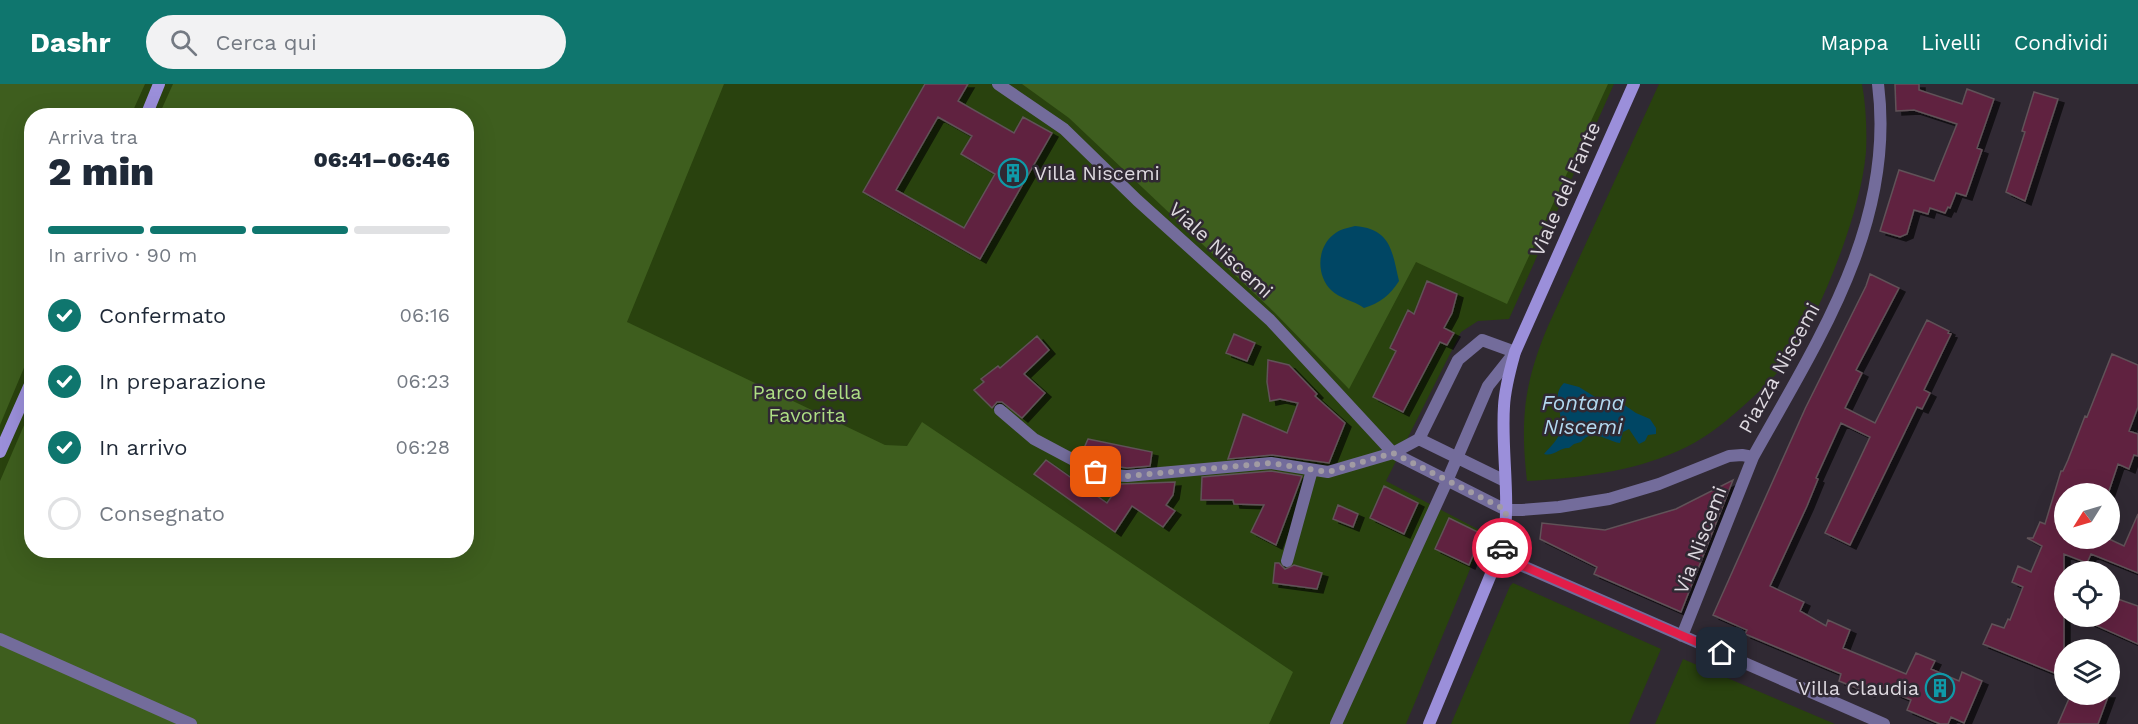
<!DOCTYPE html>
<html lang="it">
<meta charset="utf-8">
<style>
:root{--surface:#fff;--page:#f2f2f3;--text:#1f2937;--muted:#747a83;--line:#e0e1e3;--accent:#0f766e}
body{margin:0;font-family:"Work Sans",sans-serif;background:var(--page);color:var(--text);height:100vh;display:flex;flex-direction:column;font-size:22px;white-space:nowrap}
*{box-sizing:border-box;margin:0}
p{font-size:20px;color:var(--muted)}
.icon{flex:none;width:33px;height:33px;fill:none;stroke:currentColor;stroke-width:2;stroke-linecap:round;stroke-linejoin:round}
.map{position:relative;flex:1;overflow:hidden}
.drawer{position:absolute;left:24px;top:24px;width:450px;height:450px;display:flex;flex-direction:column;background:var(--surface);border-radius:24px;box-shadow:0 6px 24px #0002}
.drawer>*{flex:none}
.needle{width:39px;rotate:233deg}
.tools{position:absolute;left:2054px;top:399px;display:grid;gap:12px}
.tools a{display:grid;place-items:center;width:66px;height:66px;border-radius:50%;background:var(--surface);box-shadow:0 6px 24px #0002;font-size:30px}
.pin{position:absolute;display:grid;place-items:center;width:51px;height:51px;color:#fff;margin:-26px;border-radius:12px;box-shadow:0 3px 9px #0006}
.courier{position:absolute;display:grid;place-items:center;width:60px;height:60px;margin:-30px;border:4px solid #e11d48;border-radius:50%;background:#fff;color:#222;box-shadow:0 2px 8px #0007}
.overview em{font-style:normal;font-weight:800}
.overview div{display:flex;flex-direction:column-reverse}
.overview{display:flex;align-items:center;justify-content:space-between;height:102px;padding:0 24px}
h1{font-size:39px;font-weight:800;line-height:45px}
.bar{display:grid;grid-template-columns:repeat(4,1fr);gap:9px 6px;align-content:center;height:72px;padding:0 24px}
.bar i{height:8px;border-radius:4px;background:var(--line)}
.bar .on{background:var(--accent)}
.bar p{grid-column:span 4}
ol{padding:0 24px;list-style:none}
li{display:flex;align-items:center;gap:18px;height:66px}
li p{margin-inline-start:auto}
li .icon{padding:6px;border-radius:50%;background:var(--accent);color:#fff;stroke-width:4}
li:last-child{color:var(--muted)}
li i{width:33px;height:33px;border:3px solid var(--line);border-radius:50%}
header{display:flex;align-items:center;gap:36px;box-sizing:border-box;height:84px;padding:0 30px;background:var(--accent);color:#fff}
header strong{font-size:28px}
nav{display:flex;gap:33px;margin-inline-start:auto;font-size:21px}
.search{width:420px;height:54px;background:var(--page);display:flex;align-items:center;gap:15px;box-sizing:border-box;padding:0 21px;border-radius:33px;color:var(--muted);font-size:22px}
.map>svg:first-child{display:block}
.green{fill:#29420e;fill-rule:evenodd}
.forest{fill:#3e5e1e}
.water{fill:#004664}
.building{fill:#612141;stroke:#615258;stroke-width:1.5;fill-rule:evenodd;filter:url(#shadow)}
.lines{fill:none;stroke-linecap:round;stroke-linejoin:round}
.street{stroke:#736c9b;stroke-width:12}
.secondary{stroke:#9b8fda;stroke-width:12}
.done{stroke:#a19ba3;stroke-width:6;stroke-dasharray:0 10.8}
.route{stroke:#e11d48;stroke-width:8}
.labels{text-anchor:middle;stroke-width:5;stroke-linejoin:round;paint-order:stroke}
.poi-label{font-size:20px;fill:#ded9e0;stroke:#302933;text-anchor:start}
.street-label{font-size:20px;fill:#ded9e0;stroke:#302933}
.park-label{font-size:20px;fill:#aedf84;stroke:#302933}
.water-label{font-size:21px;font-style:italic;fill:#b3d9f0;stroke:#302933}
</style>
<header>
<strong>Dashr</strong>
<div class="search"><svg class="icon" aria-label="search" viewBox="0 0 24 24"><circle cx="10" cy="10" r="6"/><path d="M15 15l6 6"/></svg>Cerca qui</div>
<nav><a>Mappa</a><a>Livelli</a><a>Condividi</a></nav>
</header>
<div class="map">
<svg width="2138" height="640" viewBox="0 0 2138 640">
<defs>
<filter id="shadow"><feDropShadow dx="6" dy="4" stdDeviation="0" flood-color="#0009"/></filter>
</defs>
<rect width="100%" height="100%" fill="#302933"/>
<path class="green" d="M0,0H1614L1509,235L1478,237L1461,248L1386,397L1485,449L1406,640H0ZM32,32H466V466H32Z
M1659,0H1862C1866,22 1867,46 1866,68C1863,101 1853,134 1842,165C1826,209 1807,252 1777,289C1766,302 1753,313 1741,324C1722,341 1701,357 1678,367C1631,388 1578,394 1527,397C1520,336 1524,299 1548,242Z
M1513,499L1661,565L1629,640H1451L1510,502Z
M1683,575L1835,640H1655Z"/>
<path class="forest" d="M0,0H145L131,31L32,32L31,267L0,341Z
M173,0H724L627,238L885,361L907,362L922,338L1293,588L1269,640H0V397L31,325L32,466H466V32L159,31Z
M1022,0H1608L1507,220L1416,178L1349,305L1274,228L1069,34Z"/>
<path class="water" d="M1355,142C1391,145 1392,167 1399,197C1390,211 1380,219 1364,224C1353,216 1340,215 1331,206C1316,191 1317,164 1333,151C1340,145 1347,144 1355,142Z
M1564,299L1579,303L1600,316L1623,320L1636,329L1650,335L1656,344V350L1648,351L1645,357L1639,360L1629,345L1623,348L1620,359C1606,357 1593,343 1581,358L1574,360L1569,364C1560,363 1554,373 1544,370C1550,363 1558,356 1561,346C1564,330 1550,312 1564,299Z"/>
<path class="building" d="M925,0H968L958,17L1014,49L1023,33L1052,49L980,175L863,108ZM938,33L972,52L961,70L995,90L964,144L896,106Z
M1895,0H1919V6L1962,20L1967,5L1994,15L1977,64L1982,66L1966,112L1956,109L1950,124L1948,123L1945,129L1930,124L1928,130L1914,126L1907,150L1900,153L1880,147L1899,86L1934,97L1957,40L1914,26L1896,27Z
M2034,8L2058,15L2025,117L2006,108L2025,48L2022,47Z
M1870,190L1899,204L1856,286L1862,289L1845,324L1875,339L1927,236L1949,247L1948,249L1951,250L1924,306L1930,309L1922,325L1917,323L1850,461L1825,449L1870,353L1841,339L1816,394L1818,395L1807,422L1770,502L1804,518L1800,527L1826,542L1828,536L1850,546L1843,564L1906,590L1916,569L1935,577L1931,585L1959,597L1962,588L1982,597L1964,639L1951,633L1948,640H1940L1907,626L1911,616L1873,600L1869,609L1839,597L1841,590L1745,550L1747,546L1713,531L1805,325L1866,202Z
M1427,197L1457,210L1452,229L1444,244L1454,249L1447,261L1440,258L1403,328L1373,313L1396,267L1390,264L1408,226L1414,230Z
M1234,250L1255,259L1247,277L1226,269Z
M1037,252L1049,266L1024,290L1045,309L1022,334L1002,318H997L992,324L974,306L984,298L981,295L998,282L1000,284Z
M2112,270L2138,281V323L2129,347L2138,350V372L2134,371L2129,385L2118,380L2108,410H2064V454H2107L2124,462L2138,430V489L2091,470L2087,479L2064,470V593L1983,560L1992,540L2004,544L2008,535L2010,536L2023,503L2012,498L2018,482L2031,488L2042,462L2027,454H2033L2040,438L2045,440L2061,387H2063L2068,376L2085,332L2087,333Z
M1268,276L1289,281L1317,310L1315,312L1345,339L1329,379L1272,371L1228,375L1243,330L1287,349L1298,319L1280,315L1270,317L1267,298Z
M1088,355L1152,368L1150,382L1127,384L1099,380L1081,371Z
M1046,376L1107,419L1120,400L1175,398L1173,411L1166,421L1175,427L1163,443L1132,422L1115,448L1034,390Z
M1271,387L1302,392L1276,461L1251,448L1264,421L1234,420L1233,416H1201L1202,393Z
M1733,396L1681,528L1594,490L1597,483L1540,455L1542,439L1605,446L1676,425Z
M1384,402L1418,419L1404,450L1370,434Z
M1338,421L1358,430L1353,443L1333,435Z
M1449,434L1482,450L1469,481L1435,465Z
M1275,479H1279L1285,485L1294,481L1322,489L1317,505L1273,499Z
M2109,512L2138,522V560L2075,532H2109Z
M2071,610H2109L2098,640H2058Z"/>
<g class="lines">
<path class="street" d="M998,0L1064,45L1137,116L1270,236L1393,369L1419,355
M1000,326L1034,355L1096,388L1109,391L1127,392L1271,379L1328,388L1393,369L1506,426H1522L1559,423L1609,415L1659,400L1729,372L1742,371L1753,373C1817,258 1896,140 1878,0
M1500,472L1884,640
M1287,477L1312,386
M1682,552L1753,373
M0,555L191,640
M1336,640L1447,397L1488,302L1515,268L1482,256L1458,276L1419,355L1505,397"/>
<path class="secondary" d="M146,32L159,0
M0,368L32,296
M1429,640L1503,461C1511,415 1501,368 1504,322C1505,303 1510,286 1515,268L1634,0"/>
</g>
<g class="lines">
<path class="done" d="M1096,388L1109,391L1127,392L1271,379L1328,388L1393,369L1506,426L1505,450L1502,464"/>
<path class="route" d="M1502,464L1500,472L1722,569"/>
</g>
<defs>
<g id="building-ring" transform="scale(1.5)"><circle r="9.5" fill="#302933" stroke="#0f9aa8" stroke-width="1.5"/><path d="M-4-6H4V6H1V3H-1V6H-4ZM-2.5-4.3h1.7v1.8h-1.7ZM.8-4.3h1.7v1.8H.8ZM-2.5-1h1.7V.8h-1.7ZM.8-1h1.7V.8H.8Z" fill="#0f9aa8"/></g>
</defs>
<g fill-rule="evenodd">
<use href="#building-ring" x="1013" y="89"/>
<use href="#building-ring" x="1940" y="604"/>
</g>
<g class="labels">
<g class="poi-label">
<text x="1034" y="96">Villa Niscemi</text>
<text x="1919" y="611" text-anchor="end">Villa Claudia</text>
</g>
<g class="street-label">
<text transform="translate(1565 105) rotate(-66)" y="7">Viale del Fante</text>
<text transform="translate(1221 166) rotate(42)" y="7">Viale Niscemi</text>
<text transform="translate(1779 284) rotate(-61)" y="7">Piazza Niscemi</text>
<text transform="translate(1700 456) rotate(-69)" y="7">Via Niscemi</text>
</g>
<g class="park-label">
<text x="807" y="315">Parco della<tspan x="807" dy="23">Favorita</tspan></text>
</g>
<g class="water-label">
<text x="1583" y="326">Fontana<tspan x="1583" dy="24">Niscemi</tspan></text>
</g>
</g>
</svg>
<div class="tools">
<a><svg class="needle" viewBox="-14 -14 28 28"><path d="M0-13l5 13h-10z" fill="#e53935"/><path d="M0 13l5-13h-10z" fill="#747a83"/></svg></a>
<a><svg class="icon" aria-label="locate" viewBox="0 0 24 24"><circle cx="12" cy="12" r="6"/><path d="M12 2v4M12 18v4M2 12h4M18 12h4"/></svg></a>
<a><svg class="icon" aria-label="layers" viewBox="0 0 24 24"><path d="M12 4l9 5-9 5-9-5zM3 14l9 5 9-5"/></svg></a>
</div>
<div class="pin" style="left:1096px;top:388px;background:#ea580c"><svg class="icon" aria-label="bag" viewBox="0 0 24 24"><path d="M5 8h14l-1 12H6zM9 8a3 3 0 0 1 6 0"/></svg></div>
<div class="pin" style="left:1722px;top:569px;background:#1f2937"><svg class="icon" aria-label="home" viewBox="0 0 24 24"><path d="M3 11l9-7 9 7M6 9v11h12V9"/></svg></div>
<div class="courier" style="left:1502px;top:464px"><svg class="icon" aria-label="car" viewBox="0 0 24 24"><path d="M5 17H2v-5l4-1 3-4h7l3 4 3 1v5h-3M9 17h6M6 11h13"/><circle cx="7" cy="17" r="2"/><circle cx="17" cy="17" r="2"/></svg></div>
<section class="drawer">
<div class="overview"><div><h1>2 min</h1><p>Arriva tra</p></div><em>06:41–06:46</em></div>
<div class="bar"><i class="on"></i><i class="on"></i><i class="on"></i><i></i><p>In arrivo · 90 m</p></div>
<ol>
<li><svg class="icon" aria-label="check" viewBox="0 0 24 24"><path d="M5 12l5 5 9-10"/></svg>Confermato<p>06:16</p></li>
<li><svg class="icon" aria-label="check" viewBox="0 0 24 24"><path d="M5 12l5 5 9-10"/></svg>In preparazione<p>06:23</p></li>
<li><svg class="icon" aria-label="check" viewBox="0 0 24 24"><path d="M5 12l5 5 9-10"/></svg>In arrivo<p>06:28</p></li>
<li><i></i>Consegnato</li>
</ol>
</section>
</div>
